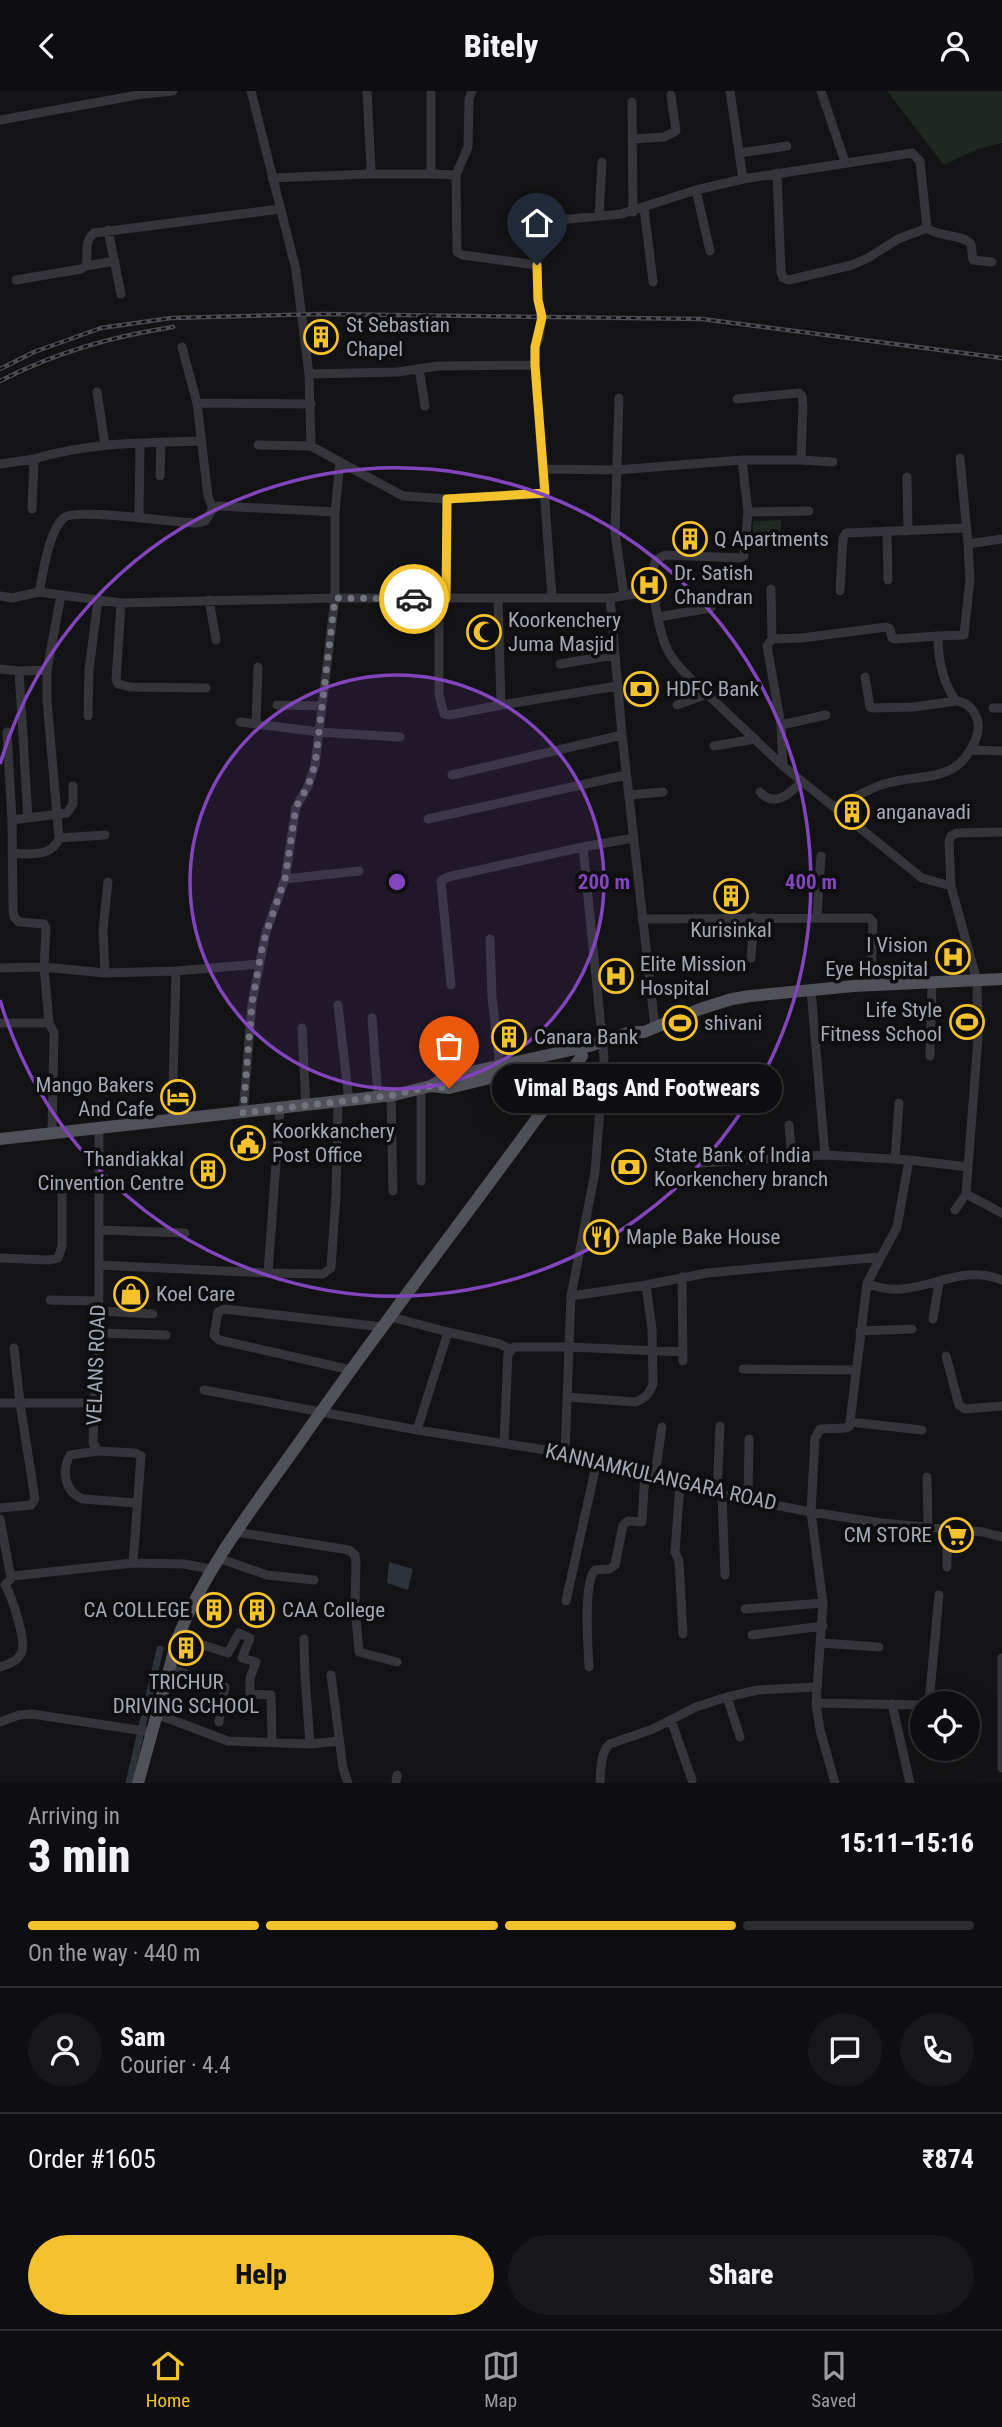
<!DOCTYPE html>
<meta charset="utf-8">
<style>
:root{--surface:#0e0e10;--page:#171719;--text:#f1f3f6;--muted:#9b9c9f;--line:#2e2e30;--accent:#f4c22c}
body{margin:0;font-family:"Roboto Condensed",sans-serif;background:var(--page);color:var(--text);height:100vh;display:flex;flex-direction:column;font-size:26px;white-space:nowrap}
*{box-sizing:border-box;margin:0}
p{font-size:23px;color:var(--muted)}
.icon{flex:none;width:38px;height:38px;fill:none;stroke:currentColor;stroke-width:2;stroke-linecap:round;stroke-linejoin:round}
.map{position:relative;height:1692px;overflow:hidden}
.side{display:flex;flex-direction:column;background:var(--surface);flex:1}
.side>*{flex:none}
.fabs{position:absolute;left:910px;top:1600px;display:grid;gap:14px}
.fabs a{display:grid;place-items:center;width:70px;height:70px;border-radius:50%;background:var(--surface);box-shadow:0 7px 28px #0002,0 0 0 2px var(--line);font-size:35px}
.pin{position:absolute;display:grid;place-items:center;width:60px;height:60px;color:#fff;margin:-72px -30px;border-radius:50% 50% 50% 0;rotate:-45deg;box-shadow:0 0 7px #0007}
.pin .icon{rotate:45deg}
.courier{position:absolute;display:grid;place-items:center;width:70px;height:70px;margin:-35px;border:5px solid #f4c22c;border-radius:50%;background:#fff;color:#222;box-shadow:0 2px 9px #0007}
.bubble{position:absolute;height:49px;border-radius:24px;background:var(--surface);box-shadow:0 7px 28px #0002,0 0 0 2px var(--line);font-size:23px;font-weight:800;line-height:49px;text-align:center}
.overview em{font-style:normal;font-weight:800}
.overview div{display:flex;flex-direction:column-reverse}
.overview{display:flex;align-items:center;justify-content:space-between;height:119px;padding:0 28px}
h1{font-size:46px;font-weight:800;line-height:52px}
.bar{display:grid;grid-template-columns:repeat(4,1fr);gap:10px 7px;align-content:center;height:84px;padding:0 28px}
.bar i{height:9px;border-radius:5px;background:var(--line)}
.bar .active{background:var(--accent)}
.bar p{grid-column:span 4}
.line{display:flex;align-items:center;gap:18px;padding:0 28px;border-top:2px solid var(--line)}
.line div{flex:1}
.round{display:grid;place-items:center;flex:none;width:74px;height:74px;border-radius:37px;background:var(--page)}
.action{display:flex;gap:14px;margin-top:auto;padding:14px 28px}
.action a{flex:1;height:80px;border-radius:42px;background:var(--accent);color:#111;font-size:28px;font-weight:800;line-height:80px;text-align:center}
.action a+a{background:var(--page);color:var(--text)}
header{display:flex;justify-content:space-between;align-items:center;height:91px;padding:0 28px;background:var(--surface);font-size:32px;font-weight:800}
.menu{display:flex;justify-content:space-around;align-items:center;height:98px;border-top:2px solid var(--line);background:var(--surface);font-size:19px;color:var(--muted)}
.menu a{display:grid;justify-items:center;gap:4px}
.menu .active{color:var(--accent)}
.map>svg:first-child{display:block}
.green{fill:#1f2721}
.water{fill:#2b323a}
.lines{fill:none;stroke-linecap:round;stroke-linejoin:round}
.canal{stroke:#2b323a;stroke-width:7}
.minor{stroke:#34343a;stroke-width:9}
.major{stroke:#505159;stroke-width:12}
.rail-casing{stroke:#4b4c53;stroke-width:4.5}
.rail{stroke:#0e0e10;stroke-width:2;stroke-dasharray:5;stroke-linecap:butt}
.done{stroke:#71747d;stroke-width:7;stroke-dasharray:0 12.6}
.route{stroke:#f4c22c;stroke-width:9}
.ring{fill:none;stroke:#8345bd;stroke-width:3.5}
.labels{text-anchor:middle;stroke-width:7;stroke-linejoin:round;paint-order:stroke}
.poi-label{font-size:21px;fill:#a4a8b5;stroke:#0e0e10;text-anchor:start}
.street-label{font-size:21px;fill:#a4a8b5;stroke:#0e0e10}
.centre{fill:#8345bd;stroke:#0e0e10;stroke-width:3.5}
.ring-label{font-size:21px;text-anchor:middle;font-weight:bold;fill:#8345bd;stroke:#0e0e10;stroke-width:7;stroke-linejoin:round;paint-order:stroke}
</style>
<header><svg class="icon" aria-label="back" viewBox="0 0 24 24"><path d="M15 5l-7 7 7 7"/></svg>Bitely<svg class="icon" aria-label="person" viewBox="0 0 24 24"><circle cx="12" cy="8" r="4"/><path d="M4 21q1-7 8-7t8 7"/></svg></header>
<div class="map">
<svg width="1002" height="1692" viewBox="0 0 1002 1692">
<rect width="100%" height="100%" fill="#131315"/>
<path class="green" d="M887,0H1002V52L978,58L944,74Z
M781,429V450H753V430Z"/>
<path class="water" d="M389,1471L413,1478L408,1499L387,1492Z"/>
<g class="lines">
<path class="canal" d="M129,1692L160,1558"/>
<path class="minor" d="M472,0L469,8L468,56L456,84L457,161L462,164L537,174
M730,0L743,88
M821,0L845,71
M431,2V83L456,84
M632,11L633,121
M0,29L143,3L173,0
M633,48L664,46L676,40L671,4
M740,62L787,55
M777,82L781,181L783,187L789,189L852,174L868,167L898,148L927,137
M369,83H431
M272,87L369,83L371,77L367,0
M696,99L710,160
M644,117L653,191
M599,125L602,71
M108,139L121,203
M86,175L115,170
M16,189L81,178L86,175C89,162 83,151 94,142L280,118
M182,256L197,312L208,405L213,418
M419,278L425,315
M309,283L398,281L438,275L535,274
M97,301L105,354
M619,307L615,441L624,505
M737,308L799,302L802,305L803,314L801,369H742L748,421L744,465L740,467L665,464C660,467 655,468 654,474C650,495 659,542 668,560C673,570 681,578 689,586L783,675L922,787L951,795L977,890L978,946L966,1103L1002,1122
M197,312L311,313
M258,354L311,355
M960,367L968,453
M34,368C88,351 145,352 201,350
M801,369L833,371
M340,371L403,405L447,408L545,403
M0,373L34,368L32,418
M543,378L617,379L742,369
M160,385L161,352
M907,386L908,440
M335,421L219,415L213,418L205,430L198,432C176,432 78,417 65,426C49,437 43,483 39,501L121,512L335,507H610
M748,421L809,420
M139,426L140,352
M887,440L888,489
M771,498L772,548L802,547L886,536L890,538L892,547L895,548L938,545
M654,500L610,507L622,644L655,936
M840,500L843,447L846,442L966,437
M0,505L12,507L39,501
M552,507L535,274V256L539,248L542,226L538,209L537,174L538,141L541,133L549,130L621,123L696,99L743,88L912,62L920,70L927,137C940,147 960,142 971,153L973,169L992,171
M439,508V604L444,623L450,624L501,614L498,508
M446,508L447,408
M209,509L216,549
M121,512L116,589L118,593L130,596L206,597
M658,526L711,517
M772,548L767,555L781,634L783,675
M560,573L614,564
M0,578L19,580L47,579L61,504
M19,580L28,727
M865,586L870,616L872,617L914,616L956,610
M277,614L322,615
M501,614L617,595
M677,614L707,603
M993,617H1002
M88,625L89,579L98,509
M240,631L319,641L400,646
M256,633L258,576
M781,634L826,624
M714,655L755,648
M971,659L1002,660
M452,684L622,644
M760,701C775,717 790,703 802,690
M629,704L663,701
M835,716C851,709 867,698 884,693C923,681 955,695 975,650C978,643 980,633 976,625C972,616 965,611 956,610C943,592 938,567 938,545L964,544L970,488L968,453L1002,448
M428,728L626,684
M12,729L67,722L73,713V695
M59,747L105,744
M12,763C30,762 52,767 59,747L47,609V579
M285,788L359,780
M951,795L949,751L951,745L957,742L1002,741
M817,826L821,765
M642,828L869,827L873,831L871,894
M490,848L492,906L500,976
M751,867L754,826
M0,877L44,876L105,882L176,880
M105,882L103,839L108,791
M451,894L441,790L448,786L583,756
M811,899L825,1064L909,1069L897,1136L867,1192L850,1331L849,1336L845,1337L820,1338L815,1347L811,1421L823,1512L816,1612L820,1639L835,1692
M338,914L349,1010
M372,927L378,1006
M0,932H49L44,876L46,838L44,833L19,831L14,826L13,818L12,729L7,641
M49,932L54,942L52,1042
M302,937L306,1015
M930,965L932,891
M421,998V1090
M391,1005L393,1100
M243,1022L252,912L266,841L285,788L296,716L308,695L315,674L335,507V421L340,371L311,355L309,283L296,179L251,0
M172,1028L176,880L259,873
M789,1034L792,1067
M99,1037V1200L93,1352L98,1360L135,1362L141,1365L133,1472
M895,1068L899,1012
M909,1069L968,1076
M701,1072L825,1064
M955,1119L966,1103
M100,1139L185,1142
M0,1167L48,1169L58,1167L62,1155V1098L69,1093L100,1092
M99,1174L268,1182L280,1017
M268,1182L323,1183L331,1177L336,1103L338,1012
M682,1186L683,1270
M867,1192C915,1214 954,1169 1002,1189
M571,1205L646,1194L707,1182L880,1166
M50,1209L99,1210
M99,1220L153,1223
M391,1226L448,1241L417,1339
M933,1228L939,1191
M860,1240L912,1238
M448,1241L500,1253L510,1258
M98,1242L166,1244
M946,1265L959,1314L965,1318L1002,1315
M743,1278L855,1279
M351,1279L219,1249L214,1244L218,1221L224,1218L383,1236
M204,1299L417,1339L565,1362L645,1381L722,1404L811,1421L881,1432L983,1441L1002,1446
M567,1306L635,1311C645,1308 649,1303 653,1293L652,1238L646,1194
M0,1312H95
M850,1331L922,1339
M504,1352L508,1263L514,1256H569L683,1261
M98,1360L70,1364C61,1381 65,1401 83,1408L137,1412
M565,1362L571,1205L595,1081L604,967L583,756L633,747
M655,1384L662,1336
M927,1386L928,1436
M680,1392L675,1461L679,1470L683,1543
M717,1402L720,1335
M722,1404L725,1484
M748,1408L749,1348
M0,1417L31,1414L35,1408L20,1312L14,1257
M0,1428L10,1482L13,1485L133,1472L184,1473L211,1478
M947,1438V1476
M236,1441L349,1459L355,1464L356,1472L355,1515L359,1561L397,1571
M218,1467L267,1484L314,1489
M566,1510L597,1370
M745,1518L823,1512
M752,1544L823,1535
M178,1546L228,1562L239,1542L250,1547L242,1567L256,1571L250,1587V1603L271,1604L272,1652
M304,1548L305,1585L310,1653
M821,1552L879,1556
M1002,1567V1677
M0,1576C9,1573 19,1570 22,1560C26,1549 12,1505 5,1494L13,1485
M589,1576C588,1556 583,1492 595,1479L610,1478L615,1474L623,1434L628,1430L642,1431L645,1381
M169,1577L225,1596L219,1631
M331,1584L343,1677L348,1692
M727,1606L740,1646
M816,1612L922,1614
M929,1612L939,1504
M892,1613L910,1692
M156,1623L228,1650L310,1653L339,1650
M671,1629L692,1689
M0,1631L19,1624L32,1623L151,1641
M396,1692L397,1684
M600,1692C601,1679 600,1661 610,1653L653,1638L696,1616L727,1606L758,1599L816,1596"/>
<path class="major" d="M431,995L449,997L514,981
M0,1048L394,1004L431,995L444,987L589,955L631,941H644L700,918L732,908L750,905L854,895L1002,888
M138,1692L178,1546C207,1474 256,1413 301,1349C392,1219 490,1094 582,965"/>
<g class="rail-casing">
<path id="rail" d="M0,278L34,261L101,237L171,227L321,223L702,228L1002,267
M0,290C57,261 110,246 173,236"/>
</g>
<use href="#rail" class="rail"/>
</g>
<g class="lines">
<path class="done" d="M414,508L335,507L315,674L308,695L296,716L285,788L266,842L262,857L252,912L243,1022L394,1004L431,995L449,997"/>
<path class="route" d="M414,508H446L447,408L545,402L535,274V256L542,226L538,209L537,174"/>
</g>
<circle cx="397" cy="791" r="207" fill="#8345bd" fill-opacity=".12"/>
<g class="ring">
<circle cx="397" cy="791" r="207"/>
<path d="M0 673A414 414 0 1 1 0 909"/>
</g>
<defs>
<g id="building-ring" transform="scale(1.75)"><circle r="9.5" fill="#0e0e10" stroke="#f4c22c" stroke-width="1.5"/><path d="M-4-6H4V6H1V3H-1V6H-4ZM-2.5-4.3h1.7v1.8h-1.7ZM.8-4.3h1.7v1.8H.8ZM-2.5-1h1.7V.8h-1.7ZM.8-1h1.7V.8H.8Z" fill="#f4c22c"/></g>
<g id="hospital-ring" transform="scale(1.75)"><circle r="9.5" fill="#0e0e10" stroke="#f4c22c" stroke-width="1.5"/><path d="M-5-5h3v3.5h4V-5h3V5h-3V1.5h-4V5h-3Z" fill="#f4c22c"/></g>
<g id="mosque-ring" transform="scale(1.75)"><circle r="9.5" fill="#0e0e10" stroke="#f4c22c" stroke-width="1.5"/><path d="M3.5-4.9A6 6 0 1 0 3.5 4.9A5 5 0 1 1 3.5-4.9Z" fill="#f4c22c"/></g>
<g id="bank-ring" transform="scale(1.75)"><circle r="9.5" fill="#0e0e10" stroke="#f4c22c" stroke-width="1.5"/><path d="M-6-4H6V4H-6ZM0-2.3a2.3 2.3 0 1 0 0 4.6a2.3 2.3 0 1 0 0-4.6Z" fill="#f4c22c"/></g>
<g id="stadium-ring" transform="scale(1.75)"><circle r="9.5" fill="#0e0e10" stroke="#f4c22c" stroke-width="1.5"/><path d="M0-5a6.5 5 0 1 0 0 10a6.5 5 0 1 0 0-10ZM-3.5-1.8h7v3.6h-7Z" fill="#f4c22c"/></g>
<g id="hotel-ring" transform="scale(1.75)"><circle r="9.5" fill="#0e0e10" stroke="#f4c22c" stroke-width="1.5"/><path d="M-6-4.5h1.5V1H6V5H4.5V3h-9V5H-6ZM-4 0a1.8 1.8 0 1 1 3.6 0ZM.5 0V-2.5h3Q6-2.5 6 0Z" fill="#f4c22c"/></g>
<g id="civic-ring" transform="scale(1.75)"><circle r="9.5" fill="#0e0e10" stroke="#f4c22c" stroke-width="1.5"/><path d="M-.6-6.5H3V-4.5H.6V-3L4-1V1h2V6H-6V1h2V-1L-.6-3ZM-1.2 2.5V6h2.4V2.5Z" fill="#f4c22c"/></g>
<g id="restaurant-ring" transform="scale(1.75)"><circle r="9.5" fill="#0e0e10" stroke="#f4c22c" stroke-width="1.5"/><path d="M-5-6h1v4h1v-4h1v4h1v-4h1v5L-1.5 .5V6h-2V.5L-5-1ZM5-6V6H3V1.5H1.5Q1.5-4 5-6Z" fill="#f4c22c"/></g>
<g id="shop-ring" transform="scale(1.75)"><circle r="9.5" fill="#0e0e10" stroke="#f4c22c" stroke-width="1.5"/><path d="M-5-2.5h2.3a2.7 3.5 0 0 1 5.4 0H5L5.5 6h-11ZM-1.5-2.5h3a1.5 2.3 0 0 0-3 0Z" fill="#f4c22c"/></g>
<g id="supermarket-ring" transform="scale(1.75)"><circle r="9.5" fill="#0e0e10" stroke="#f4c22c" stroke-width="1.5"/><path d="M-6-5.5h2.5l.6 2H6L4.5 2H-2.5L-4.4-4H-6ZM-1.5 3.2a1.3 1.3 0 1 0 .1 0ZM3 3.2a1.3 1.3 0 1 0 .1 0Z" fill="#f4c22c"/></g>
</defs>
<g fill-rule="evenodd">
<use href="#building-ring" x="321" y="246"/>
<use href="#building-ring" x="690" y="448"/>
<use href="#hospital-ring" x="649" y="494"/>
<use href="#mosque-ring" x="484" y="541"/>
<use href="#bank-ring" x="641" y="598"/>
<use href="#building-ring" x="852" y="721"/>
<use href="#building-ring" x="731" y="805"/>
<use href="#hospital-ring" x="953" y="866"/>
<use href="#hospital-ring" x="616" y="885"/>
<use href="#stadium-ring" x="967" y="931"/>
<use href="#stadium-ring" x="680" y="932"/>
<use href="#building-ring" x="509" y="946"/>
<use href="#hotel-ring" x="178" y="1006"/>
<use href="#civic-ring" x="248" y="1052"/>
<use href="#bank-ring" x="629" y="1076"/>
<use href="#building-ring" x="208" y="1080"/>
<use href="#restaurant-ring" x="601" y="1146"/>
<use href="#shop-ring" x="131" y="1203"/>
<use href="#supermarket-ring" x="956" y="1444"/>
<use href="#building-ring" x="214" y="1519"/>
<use href="#building-ring" x="257" y="1519"/>
<use href="#building-ring" x="186" y="1557"/>
</g>
<g class="labels">
<g class="poi-label">
<text x="346" y="241">St Sebastian<tspan x="346" dy="24">Chapel</tspan></text>
<text x="714" y="455">Q Apartments</text>
<text x="674" y="489">Dr. Satish<tspan x="674" dy="24">Chandran</tspan></text>
<text x="508" y="536">Koorkenchery<tspan x="508" dy="24">Juma Masjid</tspan></text>
<text x="666" y="605">HDFC Bank</text>
<text x="876" y="728">anganavadi</text>
<text x="731" y="846" text-anchor="middle">Kurisinkal</text>
<text x="928" y="861" text-anchor="end">I Vision<tspan x="928" dy="24">Eye Hospital</tspan></text>
<text x="640" y="880">Elite Mission<tspan x="640" dy="24">Hospital</tspan></text>
<text x="942" y="926" text-anchor="end">Life Style<tspan x="942" dy="24">Fitness School</tspan></text>
<text x="704" y="939">shivani</text>
<text x="534" y="953">Canara Bank</text>
<text x="154" y="1001" text-anchor="end">Mango Bakers<tspan x="154" dy="24">And Cafe</tspan></text>
<text x="272" y="1047">Koorkkanchery<tspan x="272" dy="24">Post Office</tspan></text>
<text x="654" y="1071">State Bank of India<tspan x="654" dy="24">Koorkenchery branch</tspan></text>
<text x="184" y="1075" text-anchor="end">Thandiakkal<tspan x="184" dy="24">Cinvention Centre</tspan></text>
<text x="626" y="1153">Maple Bake House</text>
<text x="156" y="1210">Koel Care</text>
<text x="932" y="1451" text-anchor="end">CM STORE</text>
<text x="190" y="1526" text-anchor="end">CA COLLEGE</text>
<text x="282" y="1526">CAA College</text>
<text x="186" y="1598" text-anchor="middle">TRICHUR<tspan x="186" dy="24">DRIVING SCHOOL</tspan></text>
</g>
<g class="street-label">
<text transform="translate(96 1274) rotate(-88)" y="7">VELANS ROAD</text>
<text transform="translate(661 1386) rotate(13)" y="7">KANNAMKULANGARA ROAD</text>
</g>
</g>
<circle cx="397" cy="791" r="10" class="centre"/>
<g class="ring-label">
<text x="604" y="798">200 m</text>
<text x="811" y="798">400 m</text>
</g>
</svg>
<div class="fabs">
<a><svg class="icon" aria-label="locate" viewBox="0 0 24 24"><circle cx="12" cy="12" r="6"/><path d="M12 2v4M12 18v4M2 12h4M18 12h4"/></svg></a>
</div>
<div class="pin" style="left:449px;top:997px;background:#ea580c"><svg class="icon" aria-label="bag" viewBox="0 0 24 24"><path d="M5 8h14l-1 12H6zM9 8a3 3 0 0 1 6 0"/></svg></div>
<div class="pin" style="left:537px;top:174px;background:#1f2937"><svg class="icon" aria-label="home" viewBox="0 0 24 24"><path d="M3 11l9-7 9 7M6 9v11h12V9"/></svg></div>
<div class="courier" style="left:414px;top:508px"><svg class="icon" aria-label="car" viewBox="0 0 24 24"><path d="M5 17H2v-5l4-1 3-4h7l3 4 3 1v5h-3M9 17h6M6 11h13"/><circle cx="7" cy="17" r="2"/><circle cx="17" cy="17" r="2"/></svg></div>
<div class="bubble" style="left:492px;top:973px;width:290px">Vimal Bags And Footwears</div>
</div>
<section class="side">
<div class="overview"><div><h1>3 min</h1><p>Arriving in</p></div><em>15:11–15:16</em></div>
<div class="bar"><i class="active"></i><i class="active"></i><i class="active"></i><i></i><p>On the way · 440 m</p></div>
<div class="line" style="height:126px"><a class="round"><svg class="icon" aria-label="person" viewBox="0 0 24 24"><circle cx="12" cy="8" r="4"/><path d="M4 21q1-7 8-7t8 7"/></svg></a><div><b>Sam</b><p>Courier · 4.4</p></div><a class="round"><svg class="icon" aria-label="chat" viewBox="0 0 24 24"><path d="M4 5h16v11H9l-5 4z"/></svg></a><a class="round"><svg class="icon" aria-label="phone" viewBox="0 0 24 24"><path d="M5 4h4l2 5-3 2q2 4 5 5l2-3 5 2v4C11 20 4 13 5 4z"/></svg></a></div>
<div class="line" style="height:91px"><div>Order #1605</div><b>₹874</b></div>
<div class="action"><a>Help</a><a>Share</a></div>
</section>
<nav class="menu">
<a class="active"><svg class="icon" aria-label="home" viewBox="0 0 24 24"><path d="M3 11l9-7 9 7M6 9v11h12V9"/></svg>Home</a>
<a><svg class="icon" aria-label="map" viewBox="0 0 24 24"><path d="M3 6l6-2 6 2 6-2v14l-6 2-6-2-6 2zM9 4v14M15 6v14"/></svg>Map</a>
<a><svg class="icon" aria-label="saved" viewBox="0 0 24 24"><path d="M7 4h10v16l-5-4-5 4z"/></svg>Saved</a>
</nav>
